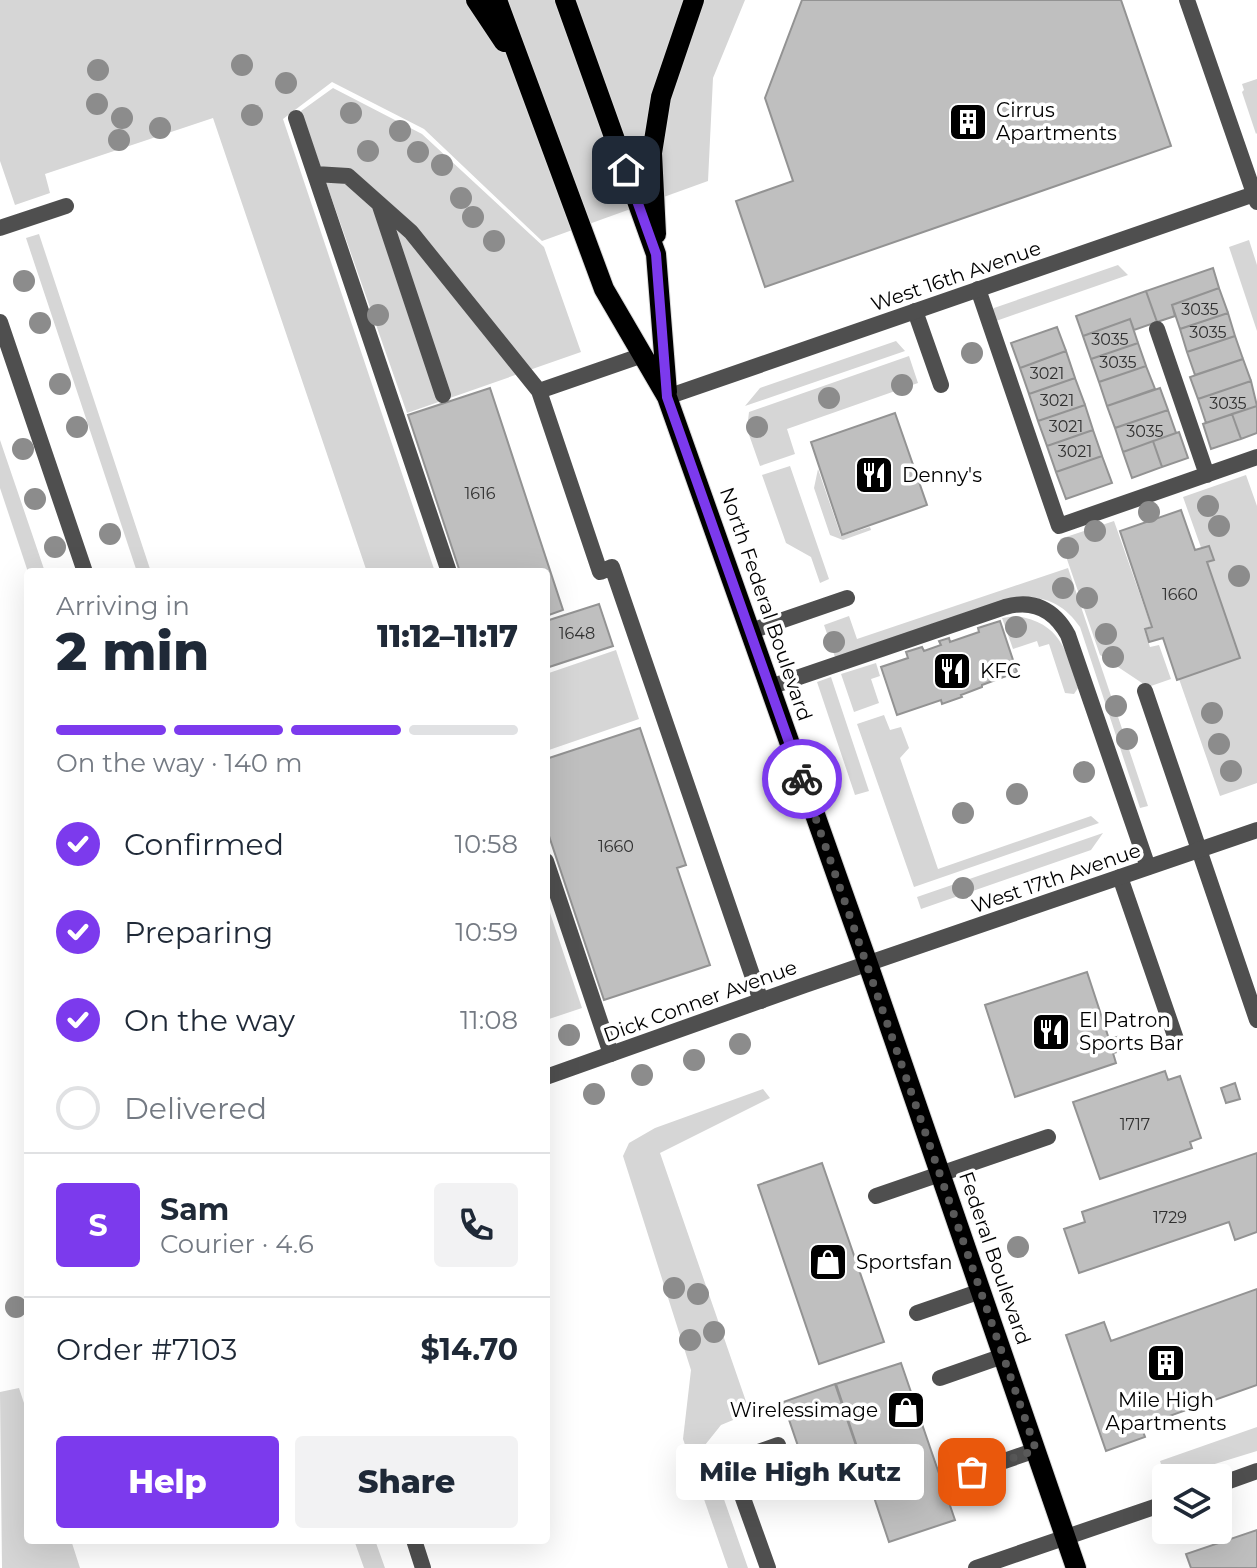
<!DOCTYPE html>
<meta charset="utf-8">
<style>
:root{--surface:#fff;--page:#f2f2f3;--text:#1f2937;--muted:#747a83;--line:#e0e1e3;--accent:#7c3aed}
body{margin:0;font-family:Montserrat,sans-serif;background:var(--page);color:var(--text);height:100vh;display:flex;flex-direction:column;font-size:30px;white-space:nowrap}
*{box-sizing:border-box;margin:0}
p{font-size:26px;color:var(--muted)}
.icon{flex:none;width:44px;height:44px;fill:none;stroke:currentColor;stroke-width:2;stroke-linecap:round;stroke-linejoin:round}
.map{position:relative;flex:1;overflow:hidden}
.drawer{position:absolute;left:24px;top:568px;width:526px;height:976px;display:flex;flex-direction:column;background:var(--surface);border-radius:8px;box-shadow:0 8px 32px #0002}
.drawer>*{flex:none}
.tools{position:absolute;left:1152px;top:1464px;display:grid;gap:16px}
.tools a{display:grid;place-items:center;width:80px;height:80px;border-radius:8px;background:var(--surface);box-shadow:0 8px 32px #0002;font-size:40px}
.pin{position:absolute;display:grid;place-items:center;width:68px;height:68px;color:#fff;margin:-34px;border-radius:16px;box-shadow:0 4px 12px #0006}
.courier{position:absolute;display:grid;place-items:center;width:80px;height:80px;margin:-40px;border:6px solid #7c3aed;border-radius:50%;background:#fff;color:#222;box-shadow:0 2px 10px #0007}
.bubble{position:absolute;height:56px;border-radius:8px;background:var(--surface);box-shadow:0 8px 32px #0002;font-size:26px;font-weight:800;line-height:56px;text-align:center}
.head em{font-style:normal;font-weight:800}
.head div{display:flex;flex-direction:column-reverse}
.head{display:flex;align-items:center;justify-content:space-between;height:136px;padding:0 32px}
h1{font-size:52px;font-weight:800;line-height:60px}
.bar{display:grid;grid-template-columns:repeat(4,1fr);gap:12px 8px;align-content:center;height:96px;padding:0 32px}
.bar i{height:10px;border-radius:6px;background:var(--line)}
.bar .on{background:var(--accent)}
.bar p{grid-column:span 4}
.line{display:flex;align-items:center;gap:20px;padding:0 32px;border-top:2px solid var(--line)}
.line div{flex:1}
.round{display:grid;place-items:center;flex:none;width:84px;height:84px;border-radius:8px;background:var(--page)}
ol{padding:0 32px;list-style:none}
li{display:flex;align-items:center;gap:24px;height:88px}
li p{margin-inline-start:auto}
li .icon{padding:8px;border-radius:50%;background:var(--accent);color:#fff;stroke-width:4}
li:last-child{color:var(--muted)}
li i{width:44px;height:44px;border:4px solid var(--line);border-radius:50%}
.button{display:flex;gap:16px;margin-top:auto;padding:16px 32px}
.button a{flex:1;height:92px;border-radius:8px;background:var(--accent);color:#fff;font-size:32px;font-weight:800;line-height:92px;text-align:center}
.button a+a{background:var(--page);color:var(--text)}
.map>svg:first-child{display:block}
.green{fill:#d6d6d6}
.building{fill:#bfbfbf;stroke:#939393;stroke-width:2}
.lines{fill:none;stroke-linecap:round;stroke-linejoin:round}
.primary-casing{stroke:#dbdbdb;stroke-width:22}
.service{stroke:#4f4f4f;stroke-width:16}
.minor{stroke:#4f4f4f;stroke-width:16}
.tertiary{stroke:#4f4f4f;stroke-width:16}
.primary{stroke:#000;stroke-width:20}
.tree{fill:#8c8c8c}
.done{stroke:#595959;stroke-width:8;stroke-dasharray:0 14.4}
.route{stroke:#7c3aed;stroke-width:10}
.labels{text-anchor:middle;stroke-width:7;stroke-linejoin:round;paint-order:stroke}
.number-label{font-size:16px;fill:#303030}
.poi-label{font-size:20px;fill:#000;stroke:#fff;text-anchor:start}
.street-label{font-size:20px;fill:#000;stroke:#fff}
</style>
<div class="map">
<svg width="1257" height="1568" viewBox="0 0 1257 1568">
<rect width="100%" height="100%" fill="#fff"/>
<path class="green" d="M0,0H745L713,78L708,181L542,241L424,129L332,82L283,119L435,572H367L213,118L45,174L50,193L15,205L0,161Z
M1257,79V133L1256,134L1242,92L1244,90L1242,84Z
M333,88L422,134L544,247L581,352L407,413L301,111Z
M39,234L151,572H137L26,238Z
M1249,240L1257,265V331L1229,247Z
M1118,265L1128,275L996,321L992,311L994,308Z
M896,341L905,351L745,406L760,388Z
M909,356L918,383L787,429L795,454L760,466L747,429L749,412Z
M0,440L45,572H28L0,488Z
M790,466L829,579L820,583L811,557L786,543L762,475Z
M818,469L841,536L870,527L871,530L843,540L830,535L814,488Z
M1246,475L1257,506V783L1220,796L1179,679L1240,657L1183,497Z
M1114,521L1151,626L1144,629L1150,647L1159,645L1171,679L1148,687L1100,655L1060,539Z
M1068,568L1148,806L1140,808L1080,627C1064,604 1045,595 1017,598L836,660L824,625L849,616L857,639Z
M1016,616C1061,623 1066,650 1078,688L1074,694L1065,693L1049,644L1039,647L1037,641L1013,649L1002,618Z
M616,650L639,719L546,751V674Z
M876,663L880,676L871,679L879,703L854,712L841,674Z
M831,677L869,791L855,795L817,682Z
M884,715L890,730L901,727L909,748L900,758L938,869L1091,816L1099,823L914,887L857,724Z
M1103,833L1091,850L921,909L917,897Z
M546,901L582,1008L546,1020Z
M763,1089L770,1098L660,1153L750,1413L721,1425L705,1445L748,1568H728L683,1439L691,1370L623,1156L629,1143L655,1128Z
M19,1388L28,1415V1540H71L80,1568H2L0,1392Z
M1257,1427V1451L1166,1479L1160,1461Z
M354,1540H375L385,1568H364Z"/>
<path class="building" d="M802,0H1121L1171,146L765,287L736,201L793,181L765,98Z
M1213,268L1219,288L1172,305L1175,316L1157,322L1146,291Z
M1219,288L1228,313L1180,329L1172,305Z
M1146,291L1157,322L1134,330L1130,319L1083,336L1076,316Z
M1228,313L1235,336L1187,352L1180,329Z
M1130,319L1138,343L1091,359L1083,336Z
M1057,327L1066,351L1020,368L1011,343Z
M1235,336L1243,359L1195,375L1187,352Z
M1138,343L1146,366L1099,382L1091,359Z
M1066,351L1075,378L1029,394L1020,368Z
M1243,359L1251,381L1198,399L1190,377Z
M1146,366L1155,389L1107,406L1099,382Z
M1075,378L1085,405L1038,421L1029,394Z
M1251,381L1257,406L1206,423L1198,399Z
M490,388L563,610L546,616V572H460L408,415Z
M1160,388L1168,410L1115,428L1107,406Z
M1085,405L1093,430L1047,446L1038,421Z
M1257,406V433L1241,439L1232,414Z
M1168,410L1176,433L1123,452L1115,428Z
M895,413L927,505L842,535L811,442Z
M1232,414L1241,439L1211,449L1203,424Z
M1093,430L1102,456L1056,472L1047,446Z
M1179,432L1188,458L1162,467L1153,441Z
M1153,441L1162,467L1132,478L1123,452Z
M1102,456L1112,483L1066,499L1056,472Z
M1181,510L1195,550L1209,546L1214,560L1207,562L1240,658L1177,680L1163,638L1149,642L1145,629L1152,627L1120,531Z
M599,604L613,646L546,668V621Z
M1000,621L1017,672L982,685V687L961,695L962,697L942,704L941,700L897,715L881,667L908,658L906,652L922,647L924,651L941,645L939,641L949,638L950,642L979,632L978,628Z
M640,728L686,865L677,868L710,965L604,1000L546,827V759Z
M1087,972L1109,1039L1117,1037L1121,1051L1113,1053L1116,1063L1015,1097L985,1005Z
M1165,1071L1168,1080L1180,1076L1201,1138L1190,1142L1192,1148L1100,1179L1073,1102Z
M1235,1083L1240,1099L1226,1103L1221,1088Z
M1257,1153V1232L1235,1240L1229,1222L1079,1273L1064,1229L1085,1222L1082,1212Z
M822,1163L884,1342L819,1364L758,1185Z
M1257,1289V1385L1141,1426L1145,1437L1106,1451L1066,1335L1104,1322L1111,1341Z
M901,1363L955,1520L889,1542L836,1384Z
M835,1384L866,1475L814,1493L783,1402Z
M1257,1530V1568H1191L1186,1554Z"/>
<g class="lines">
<g class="primary-casing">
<path id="primary" d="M476,0L504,42
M497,0L604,289L667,397L868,964L1076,1568
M565,0L656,254L667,392
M656,234L652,153L661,97L694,0"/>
</g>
<path class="service" d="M296,118L449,572
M315,174L348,176L411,232L539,391
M380,206L443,395
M0,228L66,206
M978,289L1059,526L1257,457
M915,311L941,385
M1157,329L1207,475
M643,355L539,391L600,572L612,567L761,1001
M751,631L847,598
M770,687L1005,607C1033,599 1054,609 1068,635L1148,867
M1145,691L1257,1020
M546,861L611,1054
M1120,877L1176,1039
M876,1196L1048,1137
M917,1313L981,1291
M940,1378L1003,1356
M972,1472L1036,1450
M768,1568L730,1462L778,1445"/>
<path class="minor" d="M1187,0L1257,202
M667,397L1257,193
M1218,1485L1257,1471
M976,1568L1166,1503"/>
<path class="tertiary" d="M0,322L85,572
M546,1077L805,985L1257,830
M414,1540L423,1568"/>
<use href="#primary" class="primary"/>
</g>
<g class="tree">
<circle cx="242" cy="65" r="11"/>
<circle cx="98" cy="70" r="11"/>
<circle cx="286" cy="83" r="11"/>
<circle cx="97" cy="104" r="11"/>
<circle cx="351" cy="113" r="11"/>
<circle cx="252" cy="115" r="11"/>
<circle cx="122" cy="118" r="11"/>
<circle cx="160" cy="128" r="11"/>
<circle cx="400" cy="131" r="11"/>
<circle cx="119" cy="140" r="11"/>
<circle cx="368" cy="151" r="11"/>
<circle cx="418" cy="152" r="11"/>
<circle cx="442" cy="165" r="11"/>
<circle cx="461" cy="198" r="11"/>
<circle cx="473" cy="217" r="11"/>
<circle cx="494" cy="241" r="11"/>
<circle cx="24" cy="281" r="11"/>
<circle cx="378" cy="315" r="11"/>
<circle cx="40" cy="323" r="11"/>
<circle cx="972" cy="353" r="11"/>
<circle cx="60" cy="384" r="11"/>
<circle cx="902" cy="385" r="11"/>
<circle cx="829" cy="398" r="11"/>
<circle cx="77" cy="427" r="11"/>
<circle cx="757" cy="427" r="11"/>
<circle cx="23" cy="449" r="11"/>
<circle cx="35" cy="499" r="11"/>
<circle cx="1208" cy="506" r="11"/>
<circle cx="1149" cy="512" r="11"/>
<circle cx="1219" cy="526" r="11"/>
<circle cx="1095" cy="531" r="11"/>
<circle cx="110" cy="534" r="11"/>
<circle cx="55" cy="547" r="11"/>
<circle cx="1068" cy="548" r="11"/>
<circle cx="1239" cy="576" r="11"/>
<circle cx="1063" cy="588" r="11"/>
<circle cx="1087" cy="598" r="11"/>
<circle cx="1016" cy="627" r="11"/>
<circle cx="1106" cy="634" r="11"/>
<circle cx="834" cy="642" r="11"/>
<circle cx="1113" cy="657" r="11"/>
<circle cx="1116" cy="706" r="11"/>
<circle cx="1212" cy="713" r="11"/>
<circle cx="1127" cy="739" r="11"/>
<circle cx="1219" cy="744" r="11"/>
<circle cx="1231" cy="771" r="11"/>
<circle cx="1084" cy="772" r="11"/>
<circle cx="1017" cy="794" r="11"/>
<circle cx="963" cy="813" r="11"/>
<circle cx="963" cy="888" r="11"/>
<circle cx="569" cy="1035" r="11"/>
<circle cx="740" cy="1044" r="11"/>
<circle cx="694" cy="1060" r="11"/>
<circle cx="642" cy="1075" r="11"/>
<circle cx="594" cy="1094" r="11"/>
<circle cx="1018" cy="1247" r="11"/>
<circle cx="674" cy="1288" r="11"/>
<circle cx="698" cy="1294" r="11"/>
<circle cx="16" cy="1307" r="11"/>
<circle cx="714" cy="1332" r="11"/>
<circle cx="690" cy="1340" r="11"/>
</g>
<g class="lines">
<path class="done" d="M802,779L1036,1450L972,1472"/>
<path class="route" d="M626,170L656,254L667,397L802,779"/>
</g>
<defs>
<g id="building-square" transform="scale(2)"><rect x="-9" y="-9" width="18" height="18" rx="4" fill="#000" stroke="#fff"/><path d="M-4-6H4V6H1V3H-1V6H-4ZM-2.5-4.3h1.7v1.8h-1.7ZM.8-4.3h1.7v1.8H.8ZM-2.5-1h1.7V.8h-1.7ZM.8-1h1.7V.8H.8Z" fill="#fff"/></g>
<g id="restaurant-square" transform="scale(2)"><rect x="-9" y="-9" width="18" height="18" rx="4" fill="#000" stroke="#fff"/><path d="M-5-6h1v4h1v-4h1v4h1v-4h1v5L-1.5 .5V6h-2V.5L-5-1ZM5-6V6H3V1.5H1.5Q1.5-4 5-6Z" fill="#fff"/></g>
<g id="shop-square" transform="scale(2)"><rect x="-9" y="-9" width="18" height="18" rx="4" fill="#000" stroke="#fff"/><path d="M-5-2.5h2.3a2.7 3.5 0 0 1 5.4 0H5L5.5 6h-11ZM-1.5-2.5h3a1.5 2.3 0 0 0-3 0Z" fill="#fff"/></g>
</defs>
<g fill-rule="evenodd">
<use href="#building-square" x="968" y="122"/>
<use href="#restaurant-square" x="874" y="475"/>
<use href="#restaurant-square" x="952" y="671"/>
<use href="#restaurant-square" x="1051" y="1032"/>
<use href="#shop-square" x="828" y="1262"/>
<use href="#building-square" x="1166" y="1363"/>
<use href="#shop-square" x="906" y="1410"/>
</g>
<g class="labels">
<g class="number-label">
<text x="1200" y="315">3035</text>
<text x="1208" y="338">3035</text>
<text x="1110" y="345">3035</text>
<text x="1118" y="368">3035</text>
<text x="1047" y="379">3021</text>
<text x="1057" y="406">3021</text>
<text x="1228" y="409">3035</text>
<text x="1066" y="432">3021</text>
<text x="1145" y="437">3035</text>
<text x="1075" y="457">3021</text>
<text x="480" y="499">1616</text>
<text x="1180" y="600">1660</text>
<text x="577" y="639">1648</text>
<text x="616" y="852">1660</text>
<text x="1135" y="1130">1717</text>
<text x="1170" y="1223">1729</text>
</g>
<g class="poi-label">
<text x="996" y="117">Cirrus<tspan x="996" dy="23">Apartments</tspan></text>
<text x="902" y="482">Denny's</text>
<text x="980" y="678">KFC</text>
<text x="1079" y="1027">El Patron<tspan x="1079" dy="23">Sports Bar</tspan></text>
<text x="856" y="1269">Sportsfan</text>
<text x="1166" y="1407" text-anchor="middle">Mile High<tspan x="1166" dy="23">Apartments</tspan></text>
<text x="878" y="1417" text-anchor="end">Wirelessimage</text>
</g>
<g class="street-label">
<text transform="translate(956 276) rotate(-19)" y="7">West 16th Avenue</text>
<text transform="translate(766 604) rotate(71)" y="7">North Federal Boulevard</text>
<text transform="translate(1056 878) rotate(-19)" y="7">West 17th Avenue</text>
<text transform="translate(700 1001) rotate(-20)" y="7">Dick Conner Avenue</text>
<text transform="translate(995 1258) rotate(71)" y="7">Federal Boulevard</text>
</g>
</g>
</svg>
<div class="tools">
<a><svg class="icon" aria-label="layers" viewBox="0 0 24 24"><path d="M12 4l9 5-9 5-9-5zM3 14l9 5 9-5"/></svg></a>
</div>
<div class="pin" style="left:972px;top:1472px;background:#ea580c"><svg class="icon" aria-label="bag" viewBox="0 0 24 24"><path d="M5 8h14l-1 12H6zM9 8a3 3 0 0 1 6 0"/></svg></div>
<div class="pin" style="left:626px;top:170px;background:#1f2937"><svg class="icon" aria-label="home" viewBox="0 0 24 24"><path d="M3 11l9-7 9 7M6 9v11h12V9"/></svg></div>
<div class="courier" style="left:802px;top:779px"><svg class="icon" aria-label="bike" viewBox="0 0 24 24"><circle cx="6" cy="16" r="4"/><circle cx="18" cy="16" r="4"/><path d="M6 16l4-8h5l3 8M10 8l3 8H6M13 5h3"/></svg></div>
<div class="bubble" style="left:676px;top:1444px;width:248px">Mile High Kutz</div>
<section class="drawer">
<div class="head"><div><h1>2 min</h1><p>Arriving in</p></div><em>11:12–11:17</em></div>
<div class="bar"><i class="on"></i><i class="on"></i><i class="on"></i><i></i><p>On the way · 140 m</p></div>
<ol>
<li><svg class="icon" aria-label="check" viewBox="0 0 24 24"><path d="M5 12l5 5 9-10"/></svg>Confirmed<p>10:58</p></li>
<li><svg class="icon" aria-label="check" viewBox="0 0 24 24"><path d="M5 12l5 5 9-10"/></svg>Preparing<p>10:59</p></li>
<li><svg class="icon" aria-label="check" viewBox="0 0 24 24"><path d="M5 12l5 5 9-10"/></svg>On the way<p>11:08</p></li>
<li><i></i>Delivered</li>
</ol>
<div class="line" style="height:144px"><b class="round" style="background:var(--accent);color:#fff">S</b><div><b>Sam</b><p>Courier · 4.6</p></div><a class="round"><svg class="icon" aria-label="phone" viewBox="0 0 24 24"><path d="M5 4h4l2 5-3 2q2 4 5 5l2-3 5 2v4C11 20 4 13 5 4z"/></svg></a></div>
<div class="line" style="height:104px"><div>Order #7103</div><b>$14.70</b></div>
<div class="button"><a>Help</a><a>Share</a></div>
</section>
</div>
